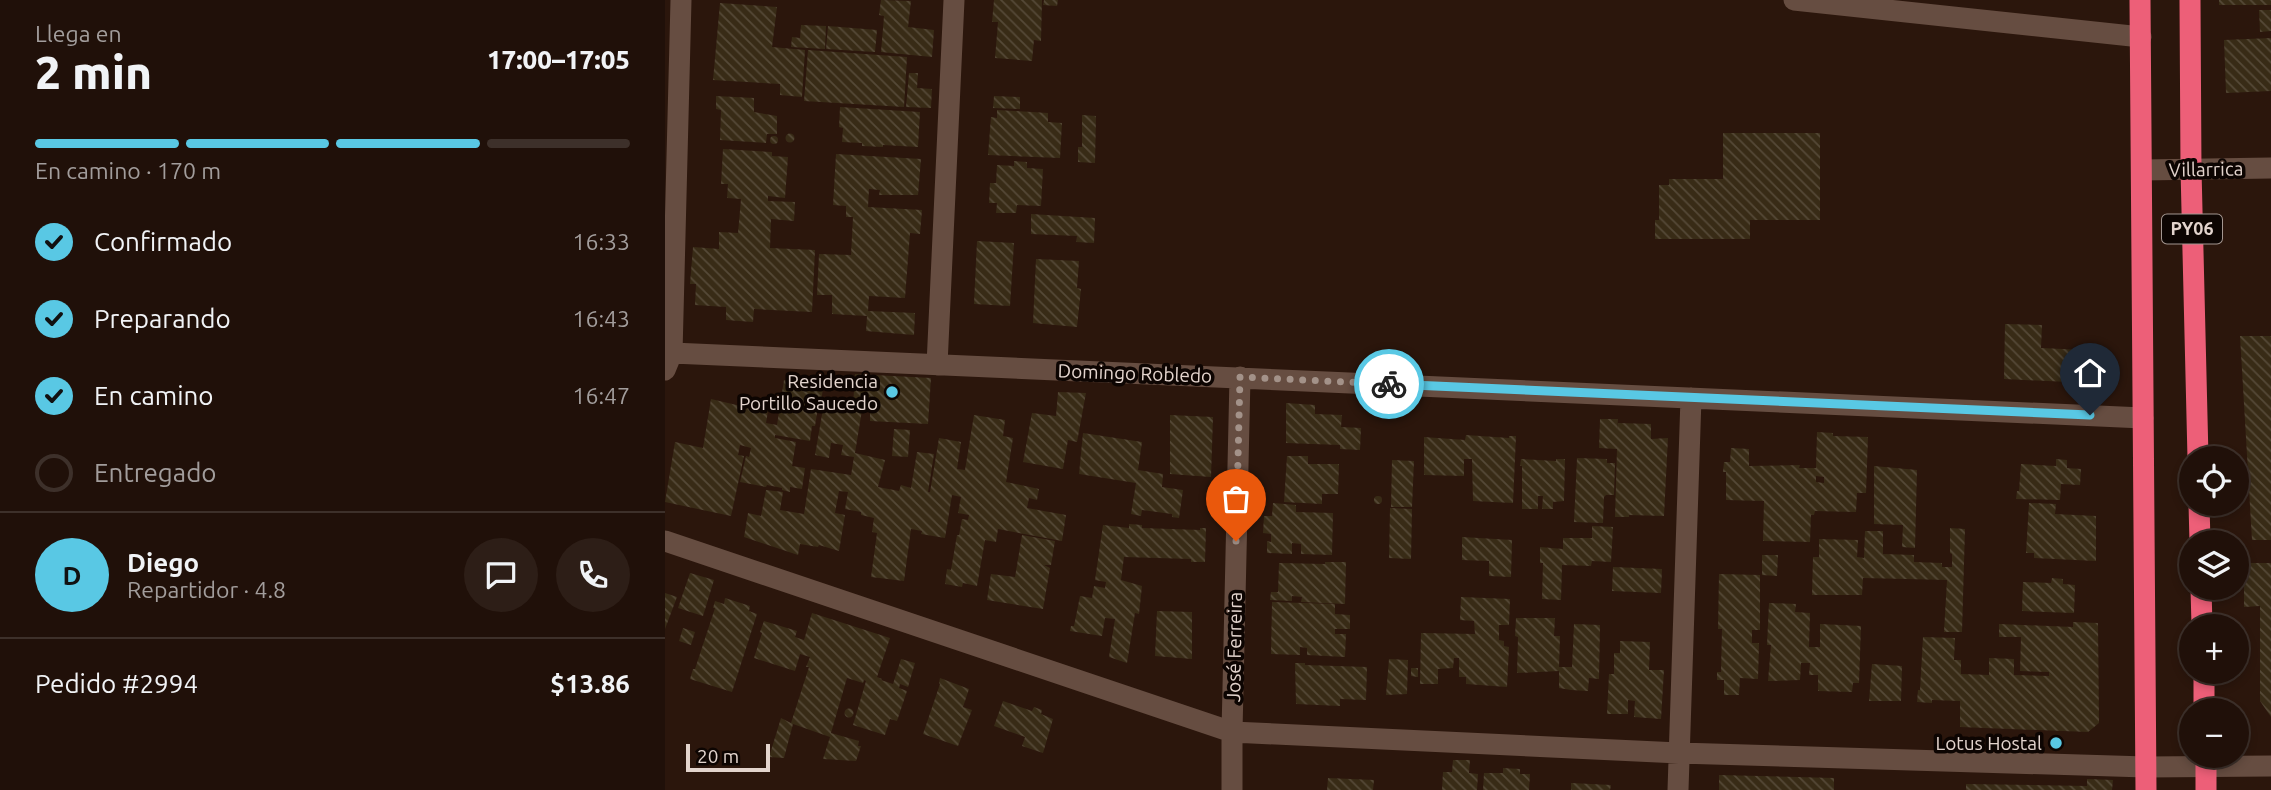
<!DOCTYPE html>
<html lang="es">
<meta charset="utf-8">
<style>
:root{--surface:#201009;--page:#2d1e17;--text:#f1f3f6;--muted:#a29d9c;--line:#3d302a;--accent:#59c8e4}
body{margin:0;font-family:Ubuntu,sans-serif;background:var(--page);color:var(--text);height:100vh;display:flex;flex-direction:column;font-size:26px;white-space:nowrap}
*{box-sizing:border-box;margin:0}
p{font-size:23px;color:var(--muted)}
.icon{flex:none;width:38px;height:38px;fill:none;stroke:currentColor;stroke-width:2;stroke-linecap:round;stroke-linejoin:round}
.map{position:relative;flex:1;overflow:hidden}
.panel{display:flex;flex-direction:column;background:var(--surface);width:665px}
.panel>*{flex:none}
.tools{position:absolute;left:1514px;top:446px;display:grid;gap:14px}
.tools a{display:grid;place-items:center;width:70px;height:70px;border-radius:50%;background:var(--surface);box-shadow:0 4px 10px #0003,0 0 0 2px var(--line);font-size:35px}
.scale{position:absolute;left:21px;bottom:18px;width:84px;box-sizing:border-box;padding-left:7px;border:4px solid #e3d4cd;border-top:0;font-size:19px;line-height:24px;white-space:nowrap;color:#e3d4cd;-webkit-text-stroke:5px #0d0502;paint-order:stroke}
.pin{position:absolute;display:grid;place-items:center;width:60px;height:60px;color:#fff;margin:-72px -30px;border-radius:50% 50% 50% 0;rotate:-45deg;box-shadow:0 0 7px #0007}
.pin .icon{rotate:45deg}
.courier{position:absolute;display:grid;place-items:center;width:70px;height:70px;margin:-35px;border:5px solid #59c8e4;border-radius:50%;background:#fff;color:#222;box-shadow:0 2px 9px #0007}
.overview em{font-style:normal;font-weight:800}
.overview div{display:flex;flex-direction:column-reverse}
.overview{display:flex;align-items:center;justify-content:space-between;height:119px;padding:0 35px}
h1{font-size:46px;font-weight:800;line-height:52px}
.bar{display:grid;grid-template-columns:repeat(4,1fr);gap:10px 7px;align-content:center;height:84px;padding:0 35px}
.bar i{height:9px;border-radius:5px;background:var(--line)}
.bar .on{background:var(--accent)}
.bar p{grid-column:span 4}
.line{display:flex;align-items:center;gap:18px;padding:0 35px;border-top:2px solid var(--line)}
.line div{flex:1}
.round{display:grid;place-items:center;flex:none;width:74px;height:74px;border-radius:37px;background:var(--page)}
ol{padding:0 35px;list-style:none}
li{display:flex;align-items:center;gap:21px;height:77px}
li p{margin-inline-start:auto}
li .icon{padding:7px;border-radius:50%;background:var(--accent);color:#111;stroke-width:4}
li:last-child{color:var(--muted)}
li i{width:38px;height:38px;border:4px solid var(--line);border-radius:50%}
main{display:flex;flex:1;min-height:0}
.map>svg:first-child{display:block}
.building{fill:url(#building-back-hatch);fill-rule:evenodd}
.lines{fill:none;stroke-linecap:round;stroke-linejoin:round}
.minor{stroke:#664d41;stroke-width:21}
.highway{stroke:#ed5f78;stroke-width:21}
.done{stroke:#a39289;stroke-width:7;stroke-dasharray:0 12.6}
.route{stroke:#59c8e4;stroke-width:9}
.poi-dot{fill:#59c8e4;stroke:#0d0502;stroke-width:2.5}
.labels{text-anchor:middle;stroke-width:7;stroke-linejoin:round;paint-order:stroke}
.shield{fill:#0d0502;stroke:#a39690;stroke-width:2}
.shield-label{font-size:18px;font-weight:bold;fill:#e3d4cd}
.street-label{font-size:19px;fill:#e3d4cd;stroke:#0d0502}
.poi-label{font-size:19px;fill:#e3d4cd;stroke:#0d0502;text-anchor:end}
</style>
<main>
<section class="panel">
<div class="overview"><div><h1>2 min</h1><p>Llega en</p></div><em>17:00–17:05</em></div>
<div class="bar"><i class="on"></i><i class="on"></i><i class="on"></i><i></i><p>En camino · 170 m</p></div>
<ol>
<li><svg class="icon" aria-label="check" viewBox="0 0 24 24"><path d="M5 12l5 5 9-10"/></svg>Confirmado<p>16:33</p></li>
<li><svg class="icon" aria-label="check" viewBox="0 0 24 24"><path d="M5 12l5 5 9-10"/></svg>Preparando<p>16:43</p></li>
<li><svg class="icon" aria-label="check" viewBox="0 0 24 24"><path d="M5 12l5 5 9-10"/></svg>En camino<p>16:47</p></li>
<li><i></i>Entregado</li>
</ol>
<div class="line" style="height:126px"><b class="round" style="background:var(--accent);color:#111">D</b><div><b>Diego</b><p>Repartidor · 4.8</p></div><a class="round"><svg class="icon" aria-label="chat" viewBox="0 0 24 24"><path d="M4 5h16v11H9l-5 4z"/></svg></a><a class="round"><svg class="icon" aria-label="phone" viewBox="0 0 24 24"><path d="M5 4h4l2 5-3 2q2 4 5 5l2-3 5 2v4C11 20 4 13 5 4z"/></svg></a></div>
<div class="line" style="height:91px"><div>Pedido #2994</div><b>$13.86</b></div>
</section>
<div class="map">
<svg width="1606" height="790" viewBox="0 0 1606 790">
<defs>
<pattern id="building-back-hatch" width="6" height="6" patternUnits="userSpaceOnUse" patternTransform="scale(1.75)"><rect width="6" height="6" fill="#382b16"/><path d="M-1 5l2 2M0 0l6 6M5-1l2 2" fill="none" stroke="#554937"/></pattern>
</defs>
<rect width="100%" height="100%" fill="#2b160c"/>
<path class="building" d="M216,0L246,1L243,27L269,30L267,57L216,52L219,16L214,15Z
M329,0H377L376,41L369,40L367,61L330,58L333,22H327Z
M379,0H393L392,6L378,5Z
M1554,0H1606V5H1554Z
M55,3L112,7L107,47L140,50L137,97L115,95V84L48,80Z
M1594,10H1606V31L1595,32Z
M136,25L161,26L160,49L126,47L127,37L135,38Z
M163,26L212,30L210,52L161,49Z
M1606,38V91L1561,93L1559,40Z
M143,50L242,57L239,107L139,101Z
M244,73H253L252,88L267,89L266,108L241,107Z
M51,96L89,98V112L112,116V134H102L101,143L55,140L56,110L51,109Z
M329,96L355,97V109L328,108Z
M175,107L255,112L253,147L218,145V147L197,146V143L177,142L178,128L174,127Z
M332,110L383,113V122L397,123L395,158L323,155L326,117L332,118Z
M417,115L431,116L430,163L413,162V147H417Z
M1058,133H1155V220H1085V239H990V220H994V185H1004V179H1058Z
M120.5 138a4.5 4.5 0 1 1 9 0a4.5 4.5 0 1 1-9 0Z
M105 140a4 4 0 1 1 8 0a4 4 0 1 1-8 0Z
M58,149L107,152V156L123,157L120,198L103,196V201L130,202L129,221L106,219L105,248L150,250L147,312L89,309L88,322L61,320V307L30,305L31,284H25L28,247L54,249V232L73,233L76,199L62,198L63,184H56Z
M171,154L256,159L253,195H214L215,190L204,189L203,207L257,210L255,234L245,233L240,298L204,296L203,311L250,313L249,335L201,331L202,316L167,314V295H152L154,254L186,255L188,217H181V206L168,205Z
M349,161L362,162V168L378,169L376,206L352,205L351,213H331L332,203H324L325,183H331L332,165L349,166Z
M366,214L430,218L429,243L411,242L412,236L366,234Z
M312,241L349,243L345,306L309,304Z
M371,259L414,261L412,288L416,289L412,327L368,323Z
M1340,324L1377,325L1376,348L1419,350V368L1405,367L1404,382L1339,379Z
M1575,336H1606V540H1587Z
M190,374L266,378L263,424L205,421V407L188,406Z
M119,380L159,383L155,407H153L150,426H147L145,441L110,435V438L131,442L127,466L140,468L137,489L125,487V492L117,490V488L102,485L101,487L75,482L81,456L84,457L86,448L75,445L73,455L79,456L66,516L0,502L10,442L38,448L46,399L80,407L81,400L104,405L101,423L112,425Z
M393,392L421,393L412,442L403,440L398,469L358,462L367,413L391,416Z
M159,403L197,410L190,453L220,460L213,487L234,491L236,485L246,488L252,452L269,454L263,492H265L274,438L296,442L292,469L300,470L309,415L340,420L338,436L348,438L341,482L374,489L372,500L364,498L362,508L401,515L397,541L333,529L331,542L320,540L312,586L298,583L297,587L280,584L282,569L286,570L292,535H294L297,519L303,520L304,515L293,513L296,497L287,495L280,538L256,534L257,531L246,529L239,581L206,577L212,533L207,532L209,518L196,515V512L180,509L183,492L174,491L170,513L180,515L174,551L154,545L153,547L135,544L133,555L79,537L83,513L96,516L101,490L118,492L115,510L139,514L146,469L186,475L189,457L176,455L178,445L166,443L164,458L150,455Z
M621,403L650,405V414L677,415L676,427L696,428L695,450L675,449V445L621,443Z
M505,415L548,417L546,477L505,474Z
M935,419H953L952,431L953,423L986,424V439L1003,438L999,516L964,515V517H950L952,449L934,448Z
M229,429L245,430L243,457L227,456Z
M1152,432L1168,433V436L1203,437L1201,493H1192L1191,512L1150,511L1149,515H1146L1145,542L1098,541L1099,501L1061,500V472H1058L1059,462H1065L1066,448L1084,449V466L1135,465L1134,468H1151ZM1151,476L1159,477V483L1151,482Z
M418,433L477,442L473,470L498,474L497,487L518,490L514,518L507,517V514L477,510L476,516L466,514L471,483L414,474Z
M801,435L844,438V436H851L848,503L808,501L807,459H799V476L759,475V437L800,440Z
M622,456H643V464H674L673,494H657V504L619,502Z
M912,458L942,459V463H950L949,495H941L939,497L938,523L909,522Z
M856,459L891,461V459H900L899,501L888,502V509H877L878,496H873V509H857V466H855Z
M1391,459L1402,460V468L1416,469L1415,485L1396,484L1395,500L1351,499L1352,491H1354L1356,464L1391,466Z
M727,460L749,461L747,507H726Z
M1209,466L1252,470L1250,548L1237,547L1238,525L1209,524Z
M709 500a4 4 0 1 1 8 0a4 4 0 1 1-8 0Z
M608,503L631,505V512L668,513L667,555L636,554V544L627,543V554L602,553V541L606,542V534L598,533L599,516H607Z
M1364,503L1391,504L1390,514L1431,516V561L1369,558V553H1361Z
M725,508L747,509L746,559L724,558Z
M464,524L477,525V528L535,530V528H541L540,562H526V559L459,557L456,580L477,586L474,614L470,613L462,663L444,657L450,619L440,618L437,636L405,631L406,626H409L415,596L427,598L429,586L440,588L441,582L430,580L438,525L464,528Z
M927,526L948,527L946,562L927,561L926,566L897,565L896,600L877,599L878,563H875V547L898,549V538H927Z
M1285,528L1300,529L1297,632H1279L1282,580L1198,578L1197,595H1147L1148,557H1154V539L1193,540L1192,557L1199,558L1200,531H1218V554L1249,555V562L1277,563V567H1287V554L1285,553Z
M357,535L390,541L386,565H379L385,568L378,609L322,600L326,574L350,577Z
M797,537L847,540L846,577L824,576V561L797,560Z
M1097,555H1113L1112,576L1097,575Z
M660,562H681L680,604L636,602L637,597L627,596V601L605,600L606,592H613L614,563L660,564Z
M1579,563H1606V717L1595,701V606L1579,607Z
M948,567L997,569L996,593L947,591Z
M25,573L49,580L38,616L13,608Z
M1054,574L1095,575V630H1087V643H1094L1093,679L1075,678L1074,695H1059V680H1052V672H1056L1057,629H1053Z
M1387,578L1398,579V584L1410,585L1409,613L1357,611L1358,582L1386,583Z
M0,593L12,597L0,629Z
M796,597L845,599L844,625H834V640L839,641V646L844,647L842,687L801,684V677H794V658H789L788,668L773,669V684H755L756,633L810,634L809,621L795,620Z
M60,598L85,606L84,611L92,614L67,692L25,679L28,669H30L50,608H48L50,601L59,604Z
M607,602L670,604V614L685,615V629H670V634H681L680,657L642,655V648L635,647V655L606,654Z
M1104,603L1131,604L1130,612L1145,613L1144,647H1155V624L1196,626L1194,683H1188L1187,692L1153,691V675H1144L1145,663H1136L1135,680L1103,681L1106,645H1102Z
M492,611L527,612V659L490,656Z
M147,613L225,638L212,677L217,679L216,680L228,684L236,659L250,663L243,687L235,684L234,688L242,691L232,721L225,719L220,735L188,725L201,681L199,680L198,683L182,678L166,733L194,741L193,746H196L191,761L158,759L165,737L128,724L119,758L104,757L116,718L126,723L144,667H141L145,657L135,654L130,671L89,658L97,633L95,632L99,621L132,631L130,637L139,640Z
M851,618H890L889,636H895L894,667H907L909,624L935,625L934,679L924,678L923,691L906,690L894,688V671L852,673L853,637L850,636Z
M1408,622L1433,623L1434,723L1423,732L1295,727V701L1267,700V703L1252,702L1253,690H1255L1258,637L1290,638L1289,660H1296V674L1324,675V658L1349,659V675L1384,676V672L1355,671L1356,637H1334V624L1408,627Z
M18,628L30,632L26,645L14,641Z
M955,641L985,642L984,670H999L996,719L969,717L970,701L963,700V714H942L944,674H949V653H955Z
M724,659L743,660L742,694L721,695Z
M630,663H640V665L702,667L701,700L675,699V706L631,704Z
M1207,664L1237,666L1236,701H1204Z
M746,668H753V677L746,676Z
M275,678L304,689L298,707L307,710L293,746L258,734L275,684L274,683Z
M338,701L367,711L369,707L377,710L376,714L388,719L378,753L357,746L360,737L329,726Z
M179.5 713a4.5 4.5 0 1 1 9 0a4.5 4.5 0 1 1-9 0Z
M788,760H805L804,773L813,774L812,790H777L778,772H787Z
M838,768L855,769V774H865L864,790H818L819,773H838Z
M1054,775L1169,778V790H1054Z
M663,778L709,780L708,790H662Z
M1422,779L1448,780L1447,790H1301V784L1422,786Z
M906,783L946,785L945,790H906Z"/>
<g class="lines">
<path class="minor" d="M1129,0L1476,37
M1477,170L1606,168
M7,353L1478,418
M272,365L289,0
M0,370L7,353L16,0
M0,541L567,732L1014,753L1481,767L1606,766
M567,790V732L575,377
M1013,790L1026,398"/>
<path class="highway" d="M1475,0L1481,790
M1525,0L1526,169L1533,458
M1534,504L1535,542
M1536,588L1537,626
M1539,672V710
M1541,756V790"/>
</g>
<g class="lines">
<path class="done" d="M571,541L575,377L724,384"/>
<path class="route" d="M724,384L1425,415"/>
</g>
<g class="poi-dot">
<circle cx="227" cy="392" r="7"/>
<circle cx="1391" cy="743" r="7"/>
</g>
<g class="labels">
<rect class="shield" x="1497" y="214.5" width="60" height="29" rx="5"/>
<g class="shield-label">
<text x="1527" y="235">PY06</text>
</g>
<g class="street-label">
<text transform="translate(1541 169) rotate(-1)" y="7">Villarrica</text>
<text transform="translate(470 373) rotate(2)" y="7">Domingo Robledo</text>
<text transform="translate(569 647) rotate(-89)" y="7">José Ferreira</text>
</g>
<g class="poi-label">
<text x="213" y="388">Residencia<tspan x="213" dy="22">Portillo Saucedo</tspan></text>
<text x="1377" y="750">Lotus Hostal</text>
</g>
</g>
</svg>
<div class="tools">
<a><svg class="icon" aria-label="locate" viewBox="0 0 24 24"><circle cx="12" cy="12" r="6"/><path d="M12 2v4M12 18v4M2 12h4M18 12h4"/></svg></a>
<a><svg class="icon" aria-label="layers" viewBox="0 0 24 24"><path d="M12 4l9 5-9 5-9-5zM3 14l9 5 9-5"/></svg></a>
<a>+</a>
<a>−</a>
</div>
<div class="scale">20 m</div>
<div class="pin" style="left:571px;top:541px;background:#ea580c"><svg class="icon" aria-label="bag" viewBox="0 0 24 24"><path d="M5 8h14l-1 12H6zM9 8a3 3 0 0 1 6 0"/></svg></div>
<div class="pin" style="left:1425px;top:415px;background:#1f2937"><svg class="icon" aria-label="home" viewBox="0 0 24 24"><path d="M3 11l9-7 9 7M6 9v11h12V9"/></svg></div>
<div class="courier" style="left:724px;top:384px"><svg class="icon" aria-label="bike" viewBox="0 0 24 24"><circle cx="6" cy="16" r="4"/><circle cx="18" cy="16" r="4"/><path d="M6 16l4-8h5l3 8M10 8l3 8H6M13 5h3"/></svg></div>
</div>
</main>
